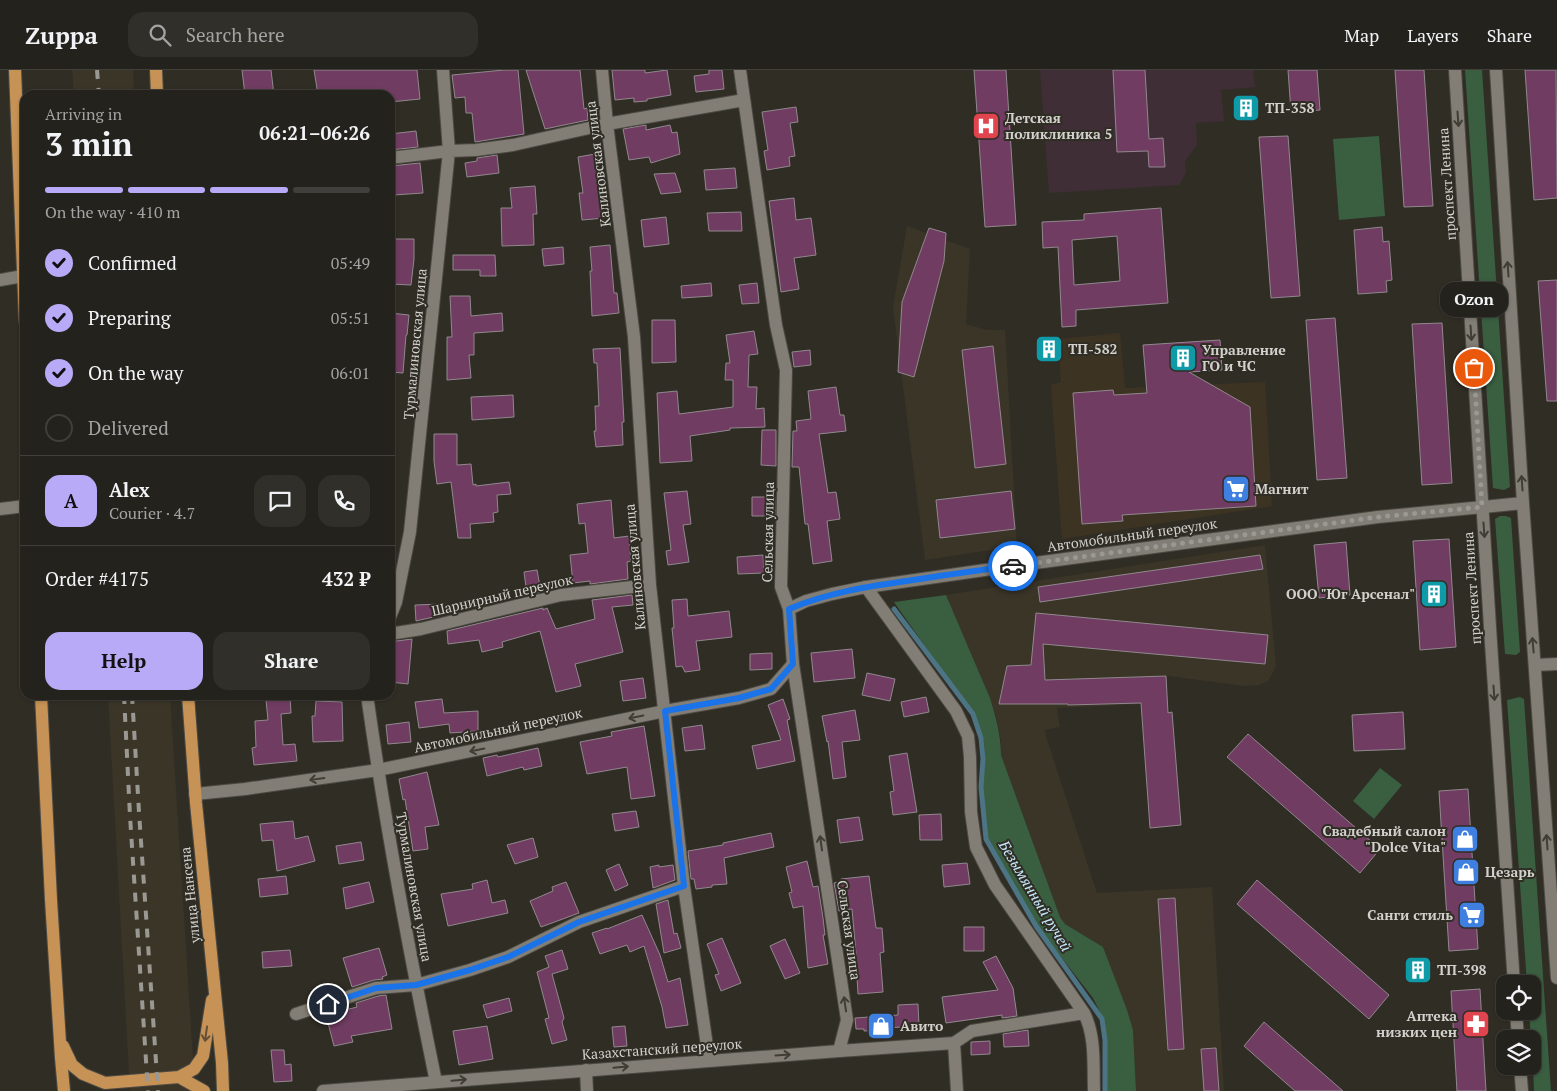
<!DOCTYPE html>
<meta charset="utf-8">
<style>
:root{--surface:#24221c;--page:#302f29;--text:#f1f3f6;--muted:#a3a4a3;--line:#413f3b;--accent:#b9aaf7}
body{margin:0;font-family:"PT Serif",serif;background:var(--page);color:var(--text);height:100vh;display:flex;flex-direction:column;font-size:19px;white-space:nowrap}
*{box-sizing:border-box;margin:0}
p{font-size:16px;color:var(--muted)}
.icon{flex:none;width:28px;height:28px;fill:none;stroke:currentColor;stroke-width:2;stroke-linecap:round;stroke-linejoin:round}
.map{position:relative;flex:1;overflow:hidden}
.details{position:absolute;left:20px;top:20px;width:375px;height:610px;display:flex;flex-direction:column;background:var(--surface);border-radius:15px;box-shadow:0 1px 4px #0004,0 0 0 1px var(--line)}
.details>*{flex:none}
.controls{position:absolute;left:1496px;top:905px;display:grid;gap:10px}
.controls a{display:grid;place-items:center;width:45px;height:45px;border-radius:10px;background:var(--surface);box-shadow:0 1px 4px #0004,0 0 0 1px var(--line);font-size:25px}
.pin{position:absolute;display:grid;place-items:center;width:42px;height:42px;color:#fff;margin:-21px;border:2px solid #fff;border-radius:50%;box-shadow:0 1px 5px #0007}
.courier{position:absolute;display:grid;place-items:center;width:50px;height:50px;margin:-25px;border:4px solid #1a73e8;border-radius:50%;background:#fff;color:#222;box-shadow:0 1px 6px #0007}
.bubble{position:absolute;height:35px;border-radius:15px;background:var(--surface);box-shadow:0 1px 4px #0004,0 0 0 1px var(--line);font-size:16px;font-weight:700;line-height:35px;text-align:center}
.headline em{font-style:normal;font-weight:700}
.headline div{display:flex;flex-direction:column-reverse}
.headline{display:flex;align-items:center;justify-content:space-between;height:85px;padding:0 25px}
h1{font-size:32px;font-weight:700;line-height:38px}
.bar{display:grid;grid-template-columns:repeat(4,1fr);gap:8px 5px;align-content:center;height:60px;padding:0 25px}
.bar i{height:6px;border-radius:4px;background:var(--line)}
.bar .selected{background:var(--accent)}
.bar p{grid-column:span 4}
.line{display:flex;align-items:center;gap:12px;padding:0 25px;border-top:1px solid var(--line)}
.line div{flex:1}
.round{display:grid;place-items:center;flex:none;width:52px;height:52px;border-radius:15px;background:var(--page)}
ol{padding:0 25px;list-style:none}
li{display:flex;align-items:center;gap:15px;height:55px}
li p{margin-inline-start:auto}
li .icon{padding:5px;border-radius:50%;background:var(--accent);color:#111;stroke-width:4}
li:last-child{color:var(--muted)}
li i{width:28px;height:28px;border:2px solid var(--line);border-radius:50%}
.cta{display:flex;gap:10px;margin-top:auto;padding:10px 25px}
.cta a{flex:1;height:58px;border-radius:15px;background:var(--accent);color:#111;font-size:20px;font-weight:700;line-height:58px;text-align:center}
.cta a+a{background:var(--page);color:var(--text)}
header{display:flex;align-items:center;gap:30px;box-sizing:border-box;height:70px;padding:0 25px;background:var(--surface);border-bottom:1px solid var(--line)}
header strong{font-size:24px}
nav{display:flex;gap:28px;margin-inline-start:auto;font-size:18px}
.search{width:350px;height:45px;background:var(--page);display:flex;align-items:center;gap:12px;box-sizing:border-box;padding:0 18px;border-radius:15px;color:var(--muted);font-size:19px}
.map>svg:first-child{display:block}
.commercial{fill:#3c3323}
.built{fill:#3b3528}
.education{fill:#402e37}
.green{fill:#395e40}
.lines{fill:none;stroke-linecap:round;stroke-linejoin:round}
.stream{stroke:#4d7484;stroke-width:5}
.building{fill:#703c61;stroke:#91888e;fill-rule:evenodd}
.minor-casing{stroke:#4c4a43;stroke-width:14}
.tertiary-casing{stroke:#4c4a43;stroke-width:14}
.secondary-casing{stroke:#4c4a43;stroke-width:14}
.primary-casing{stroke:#4c4a43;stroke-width:14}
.minor{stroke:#827e75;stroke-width:12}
.tertiary{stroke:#827e75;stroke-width:12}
.secondary{stroke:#827e75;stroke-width:12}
.primary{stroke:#c69255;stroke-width:12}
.rail{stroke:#9a9892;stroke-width:4;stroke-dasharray:9 9;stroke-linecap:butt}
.oneway{stroke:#403d35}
.oneway2{stroke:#645036}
.done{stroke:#9a9892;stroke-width:5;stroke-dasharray:0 9}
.route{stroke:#1a73e8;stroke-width:6}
.labels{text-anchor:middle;stroke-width:4;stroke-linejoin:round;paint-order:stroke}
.poi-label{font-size:14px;font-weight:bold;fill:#d3d1cd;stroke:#302d25;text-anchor:start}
.street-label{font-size:14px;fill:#d3d1cd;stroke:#302d25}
.water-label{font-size:15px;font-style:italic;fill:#c5e9fd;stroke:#302d25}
</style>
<header>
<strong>Zuppa</strong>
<div class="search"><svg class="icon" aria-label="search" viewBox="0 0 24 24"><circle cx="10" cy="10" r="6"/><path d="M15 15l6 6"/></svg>Search here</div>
<nav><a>Map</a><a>Layers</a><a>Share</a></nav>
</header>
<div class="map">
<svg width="1557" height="1021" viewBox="0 0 1557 1021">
<rect width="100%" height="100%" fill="#302d25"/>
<path class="commercial" d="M1120,263L1125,318L1265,312L1272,436L1062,469L1051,315L1061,312L1058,269Z"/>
<path class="built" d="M72,0H133L134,25H74Z
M907,156L970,179L966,254L987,260H1005L1017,476L925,490L893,237Z
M1265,475L1276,597L1268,611L1259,615L1245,616L1161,605L1162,633L1057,638L1060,657L1044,660L1097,823L1212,817L1224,1021H1136L1133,960L1103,877L1065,854L1060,847L1001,685V671L995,643L990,628L946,525Z
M108,625H170L195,1021H130Z"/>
<path class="education" d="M1040,0H1253L1255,17L1221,20L1224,51L1196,53L1197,75L1185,91L1186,103L1179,115L1049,123Z"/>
<path class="green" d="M1465,0H1482L1510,417L1504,420L1493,418Z
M1379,66L1385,146L1339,150L1333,69Z
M1500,446H1506L1511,448L1520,582L1516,585L1505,584L1495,449Z
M946,525L990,628C996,647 1001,666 1001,685L1060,847L1065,854L1103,877L1127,940L1133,960L1136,1021H1106L1104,950L1093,928L1037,856L986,767L980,722L985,695L984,671L972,643L894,532Z
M1520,627L1524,629L1551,1021H1534L1532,969H1531L1529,941H1532V914H1527L1507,630Z
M1380,698L1402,715L1374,749L1353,731Z"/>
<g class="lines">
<path class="stream" d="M894,539L973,644L981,668L983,689L981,717L986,769L1036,856L1102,949L1105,970V1021"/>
</g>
<path class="building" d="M242,0H271L274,25H245Z
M314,0H417L420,29L390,32V25H318Z
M504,0H518L524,64L475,72L472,43H466L465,27L455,28L452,5Z
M526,0H580L584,39L587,38L588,50L545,59Z
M612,0H645V3L667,0L671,25L647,29V31L634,32V28L615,30Z
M709,0H722L724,19L696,22L694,6L709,4Z
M974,0H1006L1016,155L985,157Z
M1113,0H1145L1149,69L1163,68L1165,97H1149L1148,81L1117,82Z
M1288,0H1317L1320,40L1291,42Z
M1395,0H1424L1433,136L1404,137Z
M1525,0H1556L1557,128L1534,130Z
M1253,30L1254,45L1240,46L1239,31Z
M796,37L798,52L790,53L795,86L789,87L790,96L767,100L764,81L768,80L762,42Z
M646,55V60L670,55L672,63L677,62L680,84L651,93L649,87L629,90L623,59Z
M416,61L418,77L390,80V64Z
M1288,66L1300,226L1271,228L1259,67Z
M595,84L601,121H602L605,148L582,150L579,123H583L578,87Z
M497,85L499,103L467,107L465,93L477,91V88Z
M420,93L423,123L394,125L391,96Z
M735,98L737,118L706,120L704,100Z
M675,103L681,122L661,124L654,104Z
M535,116L537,144H533L534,175L502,176L501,138H512L510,118Z
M794,128L796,150L811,148L816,185L794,188L799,219L781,222L769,131Z
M1161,138L1168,233L1076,240V256L1062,257L1058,177L1043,178L1042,152L1084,150V144ZM1117,166L1120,211L1074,215L1072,170Z
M741,142L742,161H709L707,143Z
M666,147L669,174L644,177L641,150Z
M1382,157L1383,172L1389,171L1392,210L1386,211L1387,222L1358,224L1354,160Z
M929,158L946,163L944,191L914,307L898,302L902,232Z
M390,169H414V189L411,215L390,214Z
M610,175L614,223H617L619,243L592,246L590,201H592L590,177Z
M563,177L564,194L544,196L542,179Z
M453,185H495L496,206H480V200H453Z
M1557,210V331H1547L1538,211Z
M711,213L712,226L682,228L681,216Z
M757,213L759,233L742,234L739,215Z
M450,226H470L471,246L502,243L503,261L474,263V285H469L471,308L447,310V267H452Z
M390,243L409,245L407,265H406L403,303L390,302Z
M1335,248L1347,408L1317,410L1306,250Z
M652,250H675L676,292L652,293Z
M1442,253L1452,413L1422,415L1412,254Z
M754,261L758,284L749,285L748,317H757L756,339L764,338L765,357L730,358V360L690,366L692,391L660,393L657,323L677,321L679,344L733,337V310H725L726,293H730L726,265Z
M1220,270L1222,300L1189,302L1250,337L1256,436L1122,445L1123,451L1082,454L1073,323L1113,320L1114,325L1147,323L1143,275Z
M1056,271L1057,287L1042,288L1041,272Z
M993,276L1006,394L975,398L962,280Z
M620,278L624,352H622L623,375L596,377L594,361H596L595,336H599L597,293H594L593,279Z
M810,280L811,295L794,297L792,282Z
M836,317L840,345H844L846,361L819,364L828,423L836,422L840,449L827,451L832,491L813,494L808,454H805L799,397H792L793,361H797L796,351L811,349L808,321Z
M513,325L514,347L472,350L471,327Z
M762,360H776V396L761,395Z
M434,364H457V395L471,394L473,415L476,414V416L509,412L511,424L497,425L498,442L493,443L494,452L470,454L471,468H458L451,412L437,414L434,391Z
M687,421L691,454L683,455L689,492L668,495L666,481L671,480L664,423Z
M1011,421L1015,459L940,468L936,430Z
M752,427H775V446H752Z
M611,430L614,468L629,466L631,491L627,492L628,509L590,514V511L573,513L570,485L588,483L585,453L579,454L577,434Z
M1449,469L1456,577L1420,580L1413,471Z
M1346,472L1350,525L1319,528L1314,475Z
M763,485L764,503L738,504L737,487Z
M1260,485L1263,499L1040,532L1038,517Z
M537,500L541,522L527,525L524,502Z
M632,525L633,535L612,537L623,582L575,594L581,616L556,622L540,561L502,572L503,577L482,582L479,570L448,574L447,561L543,538V540L547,538L556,559L595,549L592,530Z
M687,529L688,546L729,541L732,567L696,571L700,600L685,602L682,596L676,597L672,558H674L672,530Z
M442,534V545L416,551L415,535Z
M1036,543L1268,565L1265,594L1043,574L1045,610L1166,606L1168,643L1172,642L1181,755L1150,758L1141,633L1068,635V634H999L1007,596L1031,595Z
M412,569L408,614L390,612L391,570L397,571Z
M852,579L855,608L814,612L811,583Z
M772,583V599L750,600V584Z
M867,603L895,609L890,631L862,625Z
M643,608L646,628L623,631L620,611Z
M290,627L291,643L281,644L283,675L295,674L297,691L254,695L252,678L256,677L255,651L268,650L266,630Z
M926,627L929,642L904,647L901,632Z
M442,629L444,643L478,641V661L450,663L449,654L419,658L415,632Z
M783,629L790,649L787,650L795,691L757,699L752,676L781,670L768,635Z
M316,631L342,632L343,671L313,672L312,646H315Z
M855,640L860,670L842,672L846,707L833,709L828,671L827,672L822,646Z
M1403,642L1405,679L1354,681L1352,645Z
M409,652L411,672L388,674L386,655Z
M702,655L705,679L685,681L682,658Z
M644,656L655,726L631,729L627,697L587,704L580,672L612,666L611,662Z
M1248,664L1380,779L1360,803L1227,687Z
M538,678L542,696L524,700L523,697L487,706L483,688L497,685L498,687Z
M907,683L917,742L893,745L890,722L894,721L889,686Z
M427,702L439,755L425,757L428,779L413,781L405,729L403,730L399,709Z
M1468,719L1478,879L1449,881L1439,721Z
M636,741L639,757L615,761L612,744Z
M941,744L942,770H920L919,745Z
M859,747L863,770L840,773L837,750Z
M293,751L295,769L308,766L315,791L277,801L273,770L262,771L260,754Z
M771,763L774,777L724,788L727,814L712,815V817L696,819L694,809H691L688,781L723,775V773Z
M533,768L538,787L515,794L507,775Z
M361,772L364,790L339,794L336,776Z
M807,791L813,817L818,816L823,848L825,865H823L828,894L808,898L803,836L793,838L789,823L792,822L786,797Z
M967,793L970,814L944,817L942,795Z
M619,794L628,815L615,821L606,800Z
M659,795V797L673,795L675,810L653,818L650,797Z
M286,806L288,824L260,827L258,809Z
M869,806L876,858H882L884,882L880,883L883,922L858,924L857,907L858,906L852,839L839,841L834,813L841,811V809Z
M487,810L492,833L505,830L508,843L448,856L441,824L473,819L472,814Z
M1257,810L1389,925L1369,949L1237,834Z
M369,812L374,832L346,839L343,818Z
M566,812L579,843L541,857L530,831L553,821L552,817Z
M1175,828L1184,979L1168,980L1158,829Z
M668,830L674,864L677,863L681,878L664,883L656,834Z
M642,845L660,885L668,912L680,908L688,955L666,958L662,937L644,876L630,882L627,875L600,884L592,863L607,858V859Z
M964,857H984V881H964Z
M722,868L741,913L721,921L715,905L719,904L707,874Z
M785,869L800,903L785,909L770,876Z
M379,878L387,905L382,907L383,909L374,910L352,917L343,888Z
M290,880L292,896L263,898L262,882Z
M562,880L568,899L552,904L564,948L562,952L567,970L552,974L545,949L549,948L537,902L549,897L545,886Z
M996,886L1013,918L1017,946L1002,948V945L946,953L942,927L998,920L983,892Z
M1426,889L1428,910L1410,911L1409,890Z
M1480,919L1486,1021H1457L1451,921Z
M386,925L392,959L351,966L353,972L334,976L326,945L357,937L356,933L378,926Z
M509,928L512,941L487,948L483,935Z
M918,934L919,956L885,958V960L864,961V959H856L855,948L898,945V935Z
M1264,952L1343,1021H1295L1244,976Z
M487,956L493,989L459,995L453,961Z
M625,956L627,976L614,977L612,957Z
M1028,960L1029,976L1004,977L1003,964Z
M990,971V984L971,985V972Z
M1216,978L1219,1021H1204L1201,979Z
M271,980H284L285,995L291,994L292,1011L274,1012Z"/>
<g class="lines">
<g class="minor-casing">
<path id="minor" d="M602,0L607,54L634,267L650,515L684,816L709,990
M740,0L776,255L786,300L781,517L789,539
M390,88L449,81L476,80L513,75L607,54L744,30
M0,210L23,206
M0,439L25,436
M866,517L956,641L968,666L970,687L971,742L976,777L995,815L1084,943C1096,967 1093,995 1094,1021
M390,547L396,532L410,462L449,81L443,0
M390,561L396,563L421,559L561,525L650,515
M1535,595L1557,594
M369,625L368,632C386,759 410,886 436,1012
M296,944L376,918L416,915L470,900L508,887L579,852L684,816
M954,973L972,961L1084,943
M839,981L954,973L957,1021
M586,1000L587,1021"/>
</g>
<g class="tertiary-casing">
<path id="tertiary" d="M195,724L245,719L378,700L665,641L739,628L771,619L793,594
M323,1021L839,981L847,950L793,594L789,539L806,531L832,524L866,517L1020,495L1378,447L1483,437"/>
</g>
<g class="secondary-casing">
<path id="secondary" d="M1455,0L1491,573L1514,914
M1496,0L1523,433L1557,908
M1483,437L1523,433
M1516,941L1518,969
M1520,996L1522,1021"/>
</g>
<g class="primary-casing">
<path id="primary" d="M15,0L25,251
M156,0L157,25
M41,625L51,830L61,988L64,1021
M188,625L196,733L222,993L223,1021
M63,976L72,995L83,1004L105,1013L179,1007L194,999L203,986L212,930
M179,1007L204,1021"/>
</g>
<use href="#minor" class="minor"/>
<use href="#tertiary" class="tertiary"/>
<use href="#secondary" class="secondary"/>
<use href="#primary" class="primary"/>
<path class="rail" d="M97,0L99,25
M124,625L130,746L148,1021
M132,625L139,742L158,1021"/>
</g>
<defs><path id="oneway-shaft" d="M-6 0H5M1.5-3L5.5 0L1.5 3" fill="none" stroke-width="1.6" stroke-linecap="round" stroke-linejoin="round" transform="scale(1.25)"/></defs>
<g class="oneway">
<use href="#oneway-shaft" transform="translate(1458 49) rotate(86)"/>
<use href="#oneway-shaft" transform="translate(1508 199) rotate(-94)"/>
<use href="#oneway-shaft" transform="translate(1471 263) rotate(86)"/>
<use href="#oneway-shaft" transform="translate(1522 413) rotate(-94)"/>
<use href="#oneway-shaft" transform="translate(1484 460) rotate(86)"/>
<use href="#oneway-shaft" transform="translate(1533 575) rotate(-95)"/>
<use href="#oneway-shaft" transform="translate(1494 623) rotate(86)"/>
<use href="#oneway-shaft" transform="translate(636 647) rotate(168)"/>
<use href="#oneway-shaft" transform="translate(477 680) rotate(168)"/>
<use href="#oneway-shaft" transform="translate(317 709) rotate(172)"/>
<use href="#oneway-shaft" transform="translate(1547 772) rotate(-94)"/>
<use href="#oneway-shaft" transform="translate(821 773) rotate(-98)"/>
<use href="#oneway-shaft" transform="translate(845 934) rotate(-98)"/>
<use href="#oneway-shaft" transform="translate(783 985) rotate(-4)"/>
<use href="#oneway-shaft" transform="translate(621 997) rotate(-5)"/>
<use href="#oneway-shaft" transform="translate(459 1010) rotate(-5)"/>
</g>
<use class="oneway2" href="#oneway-shaft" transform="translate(206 964) rotate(98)"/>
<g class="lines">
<path class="done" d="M1013,496L1378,447L1482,437L1474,298"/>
<path class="route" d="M328,934L376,918L416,915L470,900L508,887L579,852L684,816L665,641L739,628L771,619L793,594L789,539C829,522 871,516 913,510C946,505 980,500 1013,496"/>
</g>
<defs>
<g id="building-square" transform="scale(1.4375)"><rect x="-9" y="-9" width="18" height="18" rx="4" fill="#0f9aa8" stroke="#302d25"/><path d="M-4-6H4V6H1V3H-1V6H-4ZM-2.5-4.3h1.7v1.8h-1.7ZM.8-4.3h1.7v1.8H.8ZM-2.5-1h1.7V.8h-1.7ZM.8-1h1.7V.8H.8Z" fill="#fff"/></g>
<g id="hospital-square" transform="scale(1.4375)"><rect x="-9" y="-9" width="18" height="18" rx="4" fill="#e0444e" stroke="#302d25"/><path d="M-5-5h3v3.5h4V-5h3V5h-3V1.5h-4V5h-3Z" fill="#fff"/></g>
<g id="supermarket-square" transform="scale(1.4375)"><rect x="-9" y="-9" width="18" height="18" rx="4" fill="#3f7fe0" stroke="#302d25"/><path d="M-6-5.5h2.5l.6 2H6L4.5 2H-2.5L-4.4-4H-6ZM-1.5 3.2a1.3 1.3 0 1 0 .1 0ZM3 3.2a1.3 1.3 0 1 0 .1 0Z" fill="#fff"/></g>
<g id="shop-square" transform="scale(1.4375)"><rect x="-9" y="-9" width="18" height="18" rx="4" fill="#3f7fe0" stroke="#302d25"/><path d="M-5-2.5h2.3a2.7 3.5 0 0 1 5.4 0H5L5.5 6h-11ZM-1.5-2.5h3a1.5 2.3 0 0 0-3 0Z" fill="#fff"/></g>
<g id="pharmacy-square" transform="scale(1.4375)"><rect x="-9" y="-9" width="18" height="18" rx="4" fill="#e0444e" stroke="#302d25"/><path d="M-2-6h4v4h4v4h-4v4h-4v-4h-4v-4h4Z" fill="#fff"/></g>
</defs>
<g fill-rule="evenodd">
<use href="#building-square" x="1246" y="38"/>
<use href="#hospital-square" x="986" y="56"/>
<use href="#building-square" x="1049" y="279"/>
<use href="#building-square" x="1183" y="288"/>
<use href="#supermarket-square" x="1236" y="419"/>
<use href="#building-square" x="1434" y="524"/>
<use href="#shop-square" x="1465" y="769"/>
<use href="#shop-square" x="1466" y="802"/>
<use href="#supermarket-square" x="1472" y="845"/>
<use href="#building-square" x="1418" y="900"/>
<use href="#pharmacy-square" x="1476" y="954"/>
<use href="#shop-square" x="881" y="956"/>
</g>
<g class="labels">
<g class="poi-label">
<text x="1265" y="43">ТП-358</text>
<text x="1005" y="53">Детская<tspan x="1005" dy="16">поликлиника 5</tspan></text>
<text x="1068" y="284">ТП-582</text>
<text x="1202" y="285">Управление<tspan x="1202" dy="16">ГО и ЧС</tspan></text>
<text x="1255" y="424">Магнит</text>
<text x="1415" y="529" text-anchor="end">ООО "Юг Арсенал"</text>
<text x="1446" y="766" text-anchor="end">Свадебный салон<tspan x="1446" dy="16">"Dolce Vita"</tspan></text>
<text x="1485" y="807">Цезарь</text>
<text x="1453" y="850" text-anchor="end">Санги стиль</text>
<text x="1437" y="905">ТП-398</text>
<text x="1457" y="951" text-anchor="end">Аптека<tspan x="1457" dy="16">низких цен</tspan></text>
<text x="900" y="961">Авито</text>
</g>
<g class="street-label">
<text transform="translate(598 94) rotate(-97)" y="5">Калиновская улица</text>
<text transform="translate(1447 114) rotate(-94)" y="5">проспект Ленина</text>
<text transform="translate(415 274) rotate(-85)" y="5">Турмалиновская улица</text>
<text transform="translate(768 462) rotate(-89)" y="5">Сельская улица</text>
<text transform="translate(1132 465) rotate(-8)" y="5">Автомобильный переулок</text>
<text transform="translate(635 497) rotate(-95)" y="5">Калиновская улица</text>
<text transform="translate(1472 518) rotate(-94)" y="5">проспект Ленина</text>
<text transform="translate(502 525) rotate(-13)" y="5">Шарнирный переулок</text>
<text transform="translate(498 660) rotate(-12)" y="5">Автомобильный переулок</text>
<text transform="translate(414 817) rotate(80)" y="5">Турмалиновская улица</text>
<text transform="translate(190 825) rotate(-96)" y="5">улица Нансена</text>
<text transform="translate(849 860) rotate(82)" y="5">Сельская улица</text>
<text transform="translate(662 979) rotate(-4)" y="5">Казахстанский переулок</text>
</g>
<g class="water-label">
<text transform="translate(1035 826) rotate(59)" y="5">Безымянный ручей</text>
</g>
</g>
</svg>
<div class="controls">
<a><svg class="icon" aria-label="locate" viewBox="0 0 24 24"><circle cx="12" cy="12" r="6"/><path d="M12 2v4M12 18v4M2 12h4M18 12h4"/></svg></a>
<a><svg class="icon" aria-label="layers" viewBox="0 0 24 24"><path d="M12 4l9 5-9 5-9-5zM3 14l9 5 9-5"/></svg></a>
</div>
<div class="pin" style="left:1474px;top:298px;background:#ea580c"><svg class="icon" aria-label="bag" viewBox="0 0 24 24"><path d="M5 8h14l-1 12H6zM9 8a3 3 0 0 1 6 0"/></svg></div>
<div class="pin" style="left:328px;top:934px;background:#1f2937"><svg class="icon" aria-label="home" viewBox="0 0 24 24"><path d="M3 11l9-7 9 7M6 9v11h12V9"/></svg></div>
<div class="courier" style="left:1013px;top:496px"><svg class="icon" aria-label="car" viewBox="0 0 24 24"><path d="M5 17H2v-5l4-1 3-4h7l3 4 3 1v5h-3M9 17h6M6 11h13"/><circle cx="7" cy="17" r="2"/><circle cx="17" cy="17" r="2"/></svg></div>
<div class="bubble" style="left:1440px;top:212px;width:68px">Ozon</div>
<section class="details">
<div class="headline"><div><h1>3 min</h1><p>Arriving in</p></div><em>06:21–06:26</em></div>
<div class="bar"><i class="selected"></i><i class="selected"></i><i class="selected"></i><i></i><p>On the way · 410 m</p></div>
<ol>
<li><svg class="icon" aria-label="check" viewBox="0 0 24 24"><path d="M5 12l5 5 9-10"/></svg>Confirmed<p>05:49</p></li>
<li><svg class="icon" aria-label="check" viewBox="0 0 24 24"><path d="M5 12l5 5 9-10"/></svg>Preparing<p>05:51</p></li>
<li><svg class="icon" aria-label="check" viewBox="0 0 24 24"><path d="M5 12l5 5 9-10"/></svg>On the way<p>06:01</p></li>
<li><i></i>Delivered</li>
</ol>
<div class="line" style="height:90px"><b class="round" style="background:var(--accent);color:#111">A</b><div><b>Alex</b><p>Courier · 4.7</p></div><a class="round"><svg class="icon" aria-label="chat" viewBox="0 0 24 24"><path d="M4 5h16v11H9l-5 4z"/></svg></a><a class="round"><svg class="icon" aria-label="phone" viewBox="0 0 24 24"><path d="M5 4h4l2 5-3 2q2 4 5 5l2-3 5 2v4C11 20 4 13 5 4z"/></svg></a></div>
<div class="line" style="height:65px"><div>Order #4175</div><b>432 ₽</b></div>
<div class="cta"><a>Help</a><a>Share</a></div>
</section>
</div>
